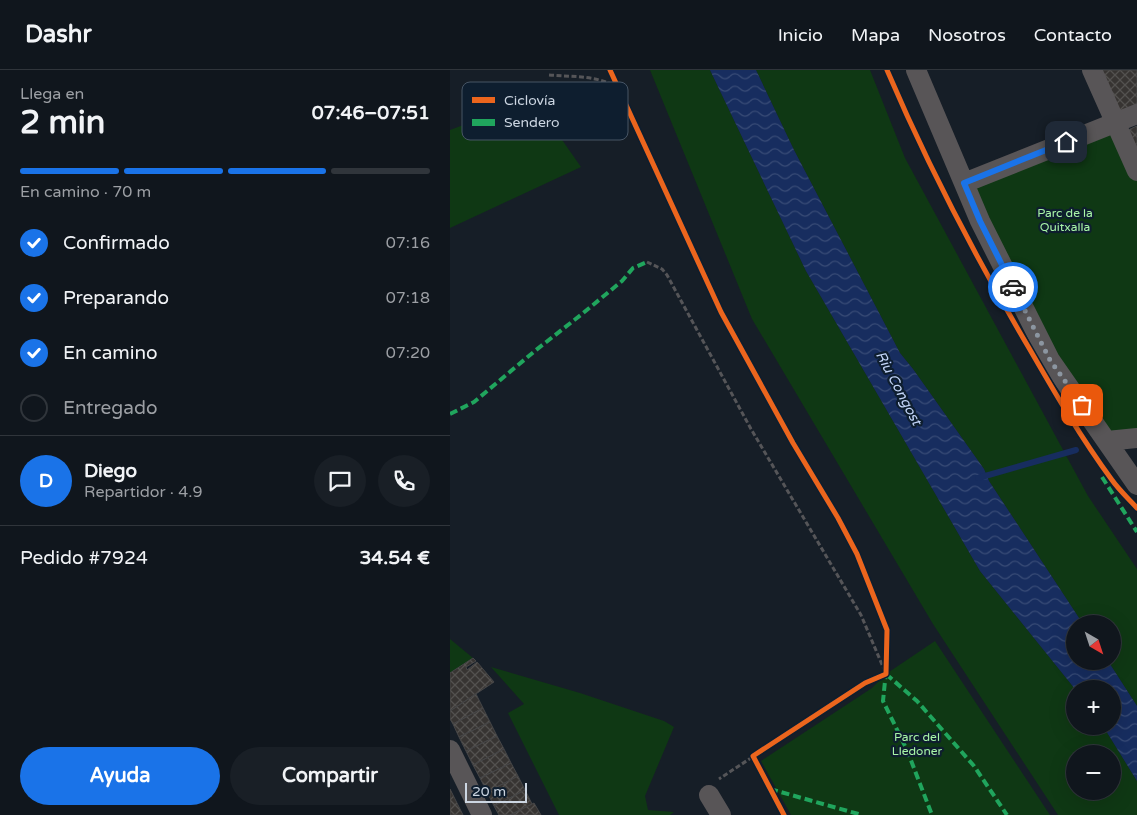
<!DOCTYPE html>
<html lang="es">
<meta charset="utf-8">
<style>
:root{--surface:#10161d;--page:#191f26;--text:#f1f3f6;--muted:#9c9fa4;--line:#30353b;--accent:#1a73e8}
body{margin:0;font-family:"Varela Round",sans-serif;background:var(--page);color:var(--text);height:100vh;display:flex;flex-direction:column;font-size:19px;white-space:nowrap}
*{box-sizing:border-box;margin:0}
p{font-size:16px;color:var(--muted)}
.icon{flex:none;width:28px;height:28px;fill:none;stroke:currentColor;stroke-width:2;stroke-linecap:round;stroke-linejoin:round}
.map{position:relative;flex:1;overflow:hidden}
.sheet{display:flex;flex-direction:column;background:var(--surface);width:450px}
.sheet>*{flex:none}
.needle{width:32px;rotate:141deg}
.tools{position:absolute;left:616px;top:545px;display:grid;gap:10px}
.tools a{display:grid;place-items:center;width:55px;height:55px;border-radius:50%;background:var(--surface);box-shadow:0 5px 20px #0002,0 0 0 1px var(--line);font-size:25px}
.scale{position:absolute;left:15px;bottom:12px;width:62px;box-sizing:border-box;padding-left:5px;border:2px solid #ccd6e2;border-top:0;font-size:14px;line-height:18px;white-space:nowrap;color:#ccd6e2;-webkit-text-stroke:4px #0e1e2f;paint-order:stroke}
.pin{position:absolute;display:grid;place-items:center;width:42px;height:42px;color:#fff;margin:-21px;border-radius:10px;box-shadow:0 2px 8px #0006}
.courier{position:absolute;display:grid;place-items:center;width:50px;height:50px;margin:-25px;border:4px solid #1a73e8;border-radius:50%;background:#fff;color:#222;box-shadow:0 1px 6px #0007}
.head em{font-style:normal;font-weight:700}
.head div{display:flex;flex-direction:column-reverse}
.head{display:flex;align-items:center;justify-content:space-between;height:85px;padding:0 20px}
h1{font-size:32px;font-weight:700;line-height:38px}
.bar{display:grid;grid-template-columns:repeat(4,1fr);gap:8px 5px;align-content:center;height:60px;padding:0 20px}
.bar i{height:6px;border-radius:4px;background:var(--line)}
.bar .current{background:var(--accent)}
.bar p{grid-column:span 4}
.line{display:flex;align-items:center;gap:12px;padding:0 20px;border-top:1px solid var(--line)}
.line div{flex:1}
.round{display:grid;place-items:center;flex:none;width:52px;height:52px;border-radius:26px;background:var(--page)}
ol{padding:0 20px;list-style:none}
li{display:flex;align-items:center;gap:15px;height:55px}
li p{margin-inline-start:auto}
li .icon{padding:5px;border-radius:50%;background:var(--accent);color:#fff;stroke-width:4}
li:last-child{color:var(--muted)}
li i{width:28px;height:28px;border:2px solid var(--line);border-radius:50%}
.button{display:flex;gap:10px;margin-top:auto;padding:10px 20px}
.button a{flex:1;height:58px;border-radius:30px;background:var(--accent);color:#fff;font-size:20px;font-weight:700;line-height:58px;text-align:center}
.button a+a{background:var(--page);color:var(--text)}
header{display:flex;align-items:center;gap:30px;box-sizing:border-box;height:70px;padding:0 25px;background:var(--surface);border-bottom:1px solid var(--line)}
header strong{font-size:24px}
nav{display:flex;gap:28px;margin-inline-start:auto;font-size:18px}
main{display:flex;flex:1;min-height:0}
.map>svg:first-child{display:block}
.green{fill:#0f3814;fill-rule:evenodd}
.water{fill:url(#water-waves)}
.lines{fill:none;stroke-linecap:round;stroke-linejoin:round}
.stream{stroke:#172d5f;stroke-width:6}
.building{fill:url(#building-cross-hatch);stroke:#464647}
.path{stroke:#555558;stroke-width:3;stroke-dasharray:5 2.5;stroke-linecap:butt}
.street{stroke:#585557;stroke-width:20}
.quiet{stroke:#20a55d;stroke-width:4;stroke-dasharray:8 4;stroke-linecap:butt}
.cycleway-casing{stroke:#0e1e2f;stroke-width:8}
.cycleway{stroke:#eb651d;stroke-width:5}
.done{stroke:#8c96a1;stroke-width:5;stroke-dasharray:0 9}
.route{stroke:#1a73e8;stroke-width:6}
.labels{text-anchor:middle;stroke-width:4.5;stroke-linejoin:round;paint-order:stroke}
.park-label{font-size:12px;fill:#a8f5a7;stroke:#0e1e2f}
.water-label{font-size:14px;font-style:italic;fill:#c2d4f7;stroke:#0e1e2f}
.key{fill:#0e1e2f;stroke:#475565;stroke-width:1}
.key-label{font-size:14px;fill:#ccd6e2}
</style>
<header>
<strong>Dashr</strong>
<nav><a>Inicio</a><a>Mapa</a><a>Nosotros</a><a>Contacto</a></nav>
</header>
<main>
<section class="sheet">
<div class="head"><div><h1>2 min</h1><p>Llega en</p></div><em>07:46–07:51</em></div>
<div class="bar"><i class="current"></i><i class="current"></i><i class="current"></i><i></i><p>En camino · 70 m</p></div>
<ol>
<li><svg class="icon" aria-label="check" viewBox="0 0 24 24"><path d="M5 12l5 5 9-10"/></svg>Confirmado<p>07:16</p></li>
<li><svg class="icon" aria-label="check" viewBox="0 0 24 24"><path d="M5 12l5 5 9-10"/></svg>Preparando<p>07:18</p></li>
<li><svg class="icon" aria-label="check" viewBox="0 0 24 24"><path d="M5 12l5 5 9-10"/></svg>En camino<p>07:20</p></li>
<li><i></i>Entregado</li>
</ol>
<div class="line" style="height:90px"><b class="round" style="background:var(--accent);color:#fff">D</b><div><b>Diego</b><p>Repartidor · 4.9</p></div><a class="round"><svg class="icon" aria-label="chat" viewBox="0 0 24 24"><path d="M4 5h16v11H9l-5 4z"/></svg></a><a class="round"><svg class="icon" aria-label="phone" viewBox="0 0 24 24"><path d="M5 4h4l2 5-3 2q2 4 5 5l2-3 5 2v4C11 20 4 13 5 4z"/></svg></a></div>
<div class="line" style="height:65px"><div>Pedido #7924</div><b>34.54 €</b></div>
<div class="button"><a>Ayuda</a><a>Compartir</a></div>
</section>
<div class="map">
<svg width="687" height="745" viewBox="0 0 687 745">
<defs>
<pattern id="water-waves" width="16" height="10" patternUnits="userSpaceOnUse" patternTransform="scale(1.25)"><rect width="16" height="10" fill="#172d5f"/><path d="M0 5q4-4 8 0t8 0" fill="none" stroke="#384b76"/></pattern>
<pattern id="building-cross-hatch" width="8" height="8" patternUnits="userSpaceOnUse" patternTransform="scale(1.25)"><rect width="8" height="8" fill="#373432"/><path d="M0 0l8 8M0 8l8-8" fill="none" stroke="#53514f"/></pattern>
</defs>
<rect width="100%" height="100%" fill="#161e27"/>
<path class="green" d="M200,0H260L356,201L530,501L625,619V656H653L687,711V745H608L483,554L302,249ZM625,684H662V721H625Z
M306,0H420L455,88L638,426L687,499V636L658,591H662V554H633L539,411L534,399L463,299L450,283L344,80Z
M75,32L87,34L131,97L0,158V60Z
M666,53L687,101V368L663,371L605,283L514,113Z
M0,569L23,588L0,603Z
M485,571L600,745H341L311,691L422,618L436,604Z
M41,597L130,623L214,651L224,657L195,726L198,740L224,742L220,745H109L58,643L74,634Z"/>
<path class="water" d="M260,0H306L344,80L450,283L463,299L534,399L539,411L633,554H625V591H658L687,636V711L653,656H662V619H625L530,501L356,201Z"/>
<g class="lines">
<path class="stream" d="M528,408L626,380"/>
</g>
<path class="building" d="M652,0H687V39L671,45Z
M687,56V81L678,60Z
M23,588L26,591L16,597L17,600L27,592L44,612L0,641V603Z
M26,624L33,638L3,654L0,649V641Z
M33,638L40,652L9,667L3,654Z
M40,652L47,666L16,681L9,667Z
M47,666L54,679L23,695L16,681Z
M54,679L61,693L30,708L23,695Z
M61,693L68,706L37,722L30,708Z
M68,706L75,720L44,736L37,722Z
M0,719L13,745H0Z
M75,720L82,734L60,745H49L44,736Z
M84,733L91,745H60Z"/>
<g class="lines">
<path class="path" d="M99,5C123,7 147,5 169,18
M197,192L212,199L217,205L301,359L411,545L436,604L415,613L269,709"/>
<path class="street" d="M466,0L530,151L600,290L687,415
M642,0L687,101
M514,113L687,44
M657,371L687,368
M0,680L32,745
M259,725L271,745"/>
<path class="quiet" d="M0,344L24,332L86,280L132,244L172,211L183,198L197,192
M652,407L687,462
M436,601L433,631L457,680L482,745
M436,604L467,631L524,696L557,745
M320,719L412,745"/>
<g class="cycleway-casing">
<path id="cycleway" d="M160,0L271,242L343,373L388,448L407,484L437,560L436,604L415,613L303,686L334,745
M437,0C478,96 526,188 579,278C605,323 631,368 662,410C669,420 679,429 687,438"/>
</g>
<use href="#cycleway" class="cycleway"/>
</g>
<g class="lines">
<path class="done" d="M563,217L600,290L632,335"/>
<path class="route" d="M563,217L530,151L514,113L616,72"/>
</g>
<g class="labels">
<g class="park-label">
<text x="615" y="147">Parc de la<tspan x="615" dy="14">Quitxalla</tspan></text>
<text x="467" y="671">Parc del<tspan x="467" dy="14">Lledoner</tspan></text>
</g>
<g class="water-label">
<text transform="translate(449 318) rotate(62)" y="5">Riu Congost</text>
</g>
</g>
<rect x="12" y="12" width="166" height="58" rx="8" class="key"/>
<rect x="22" y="27" width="23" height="6" fill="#eb651d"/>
<rect x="22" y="49" width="23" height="7" fill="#20a55d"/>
<g class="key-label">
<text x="54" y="35">Ciclovía</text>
<text x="54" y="57">Sendero</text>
</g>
</svg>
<div class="tools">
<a><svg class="needle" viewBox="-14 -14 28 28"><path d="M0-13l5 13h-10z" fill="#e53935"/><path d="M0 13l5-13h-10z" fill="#9c9fa4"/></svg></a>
<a>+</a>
<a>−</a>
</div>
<div class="scale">20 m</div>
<div class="pin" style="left:632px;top:335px;background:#ea580c"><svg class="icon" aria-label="bag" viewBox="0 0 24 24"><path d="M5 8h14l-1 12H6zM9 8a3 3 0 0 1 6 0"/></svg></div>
<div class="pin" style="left:616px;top:72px;background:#1f2937"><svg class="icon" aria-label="home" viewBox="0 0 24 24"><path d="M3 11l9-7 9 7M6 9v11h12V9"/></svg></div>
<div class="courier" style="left:563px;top:217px"><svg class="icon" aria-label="car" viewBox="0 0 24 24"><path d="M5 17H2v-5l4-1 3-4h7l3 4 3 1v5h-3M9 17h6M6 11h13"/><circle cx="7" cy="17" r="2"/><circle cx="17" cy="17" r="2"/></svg></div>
</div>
</main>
